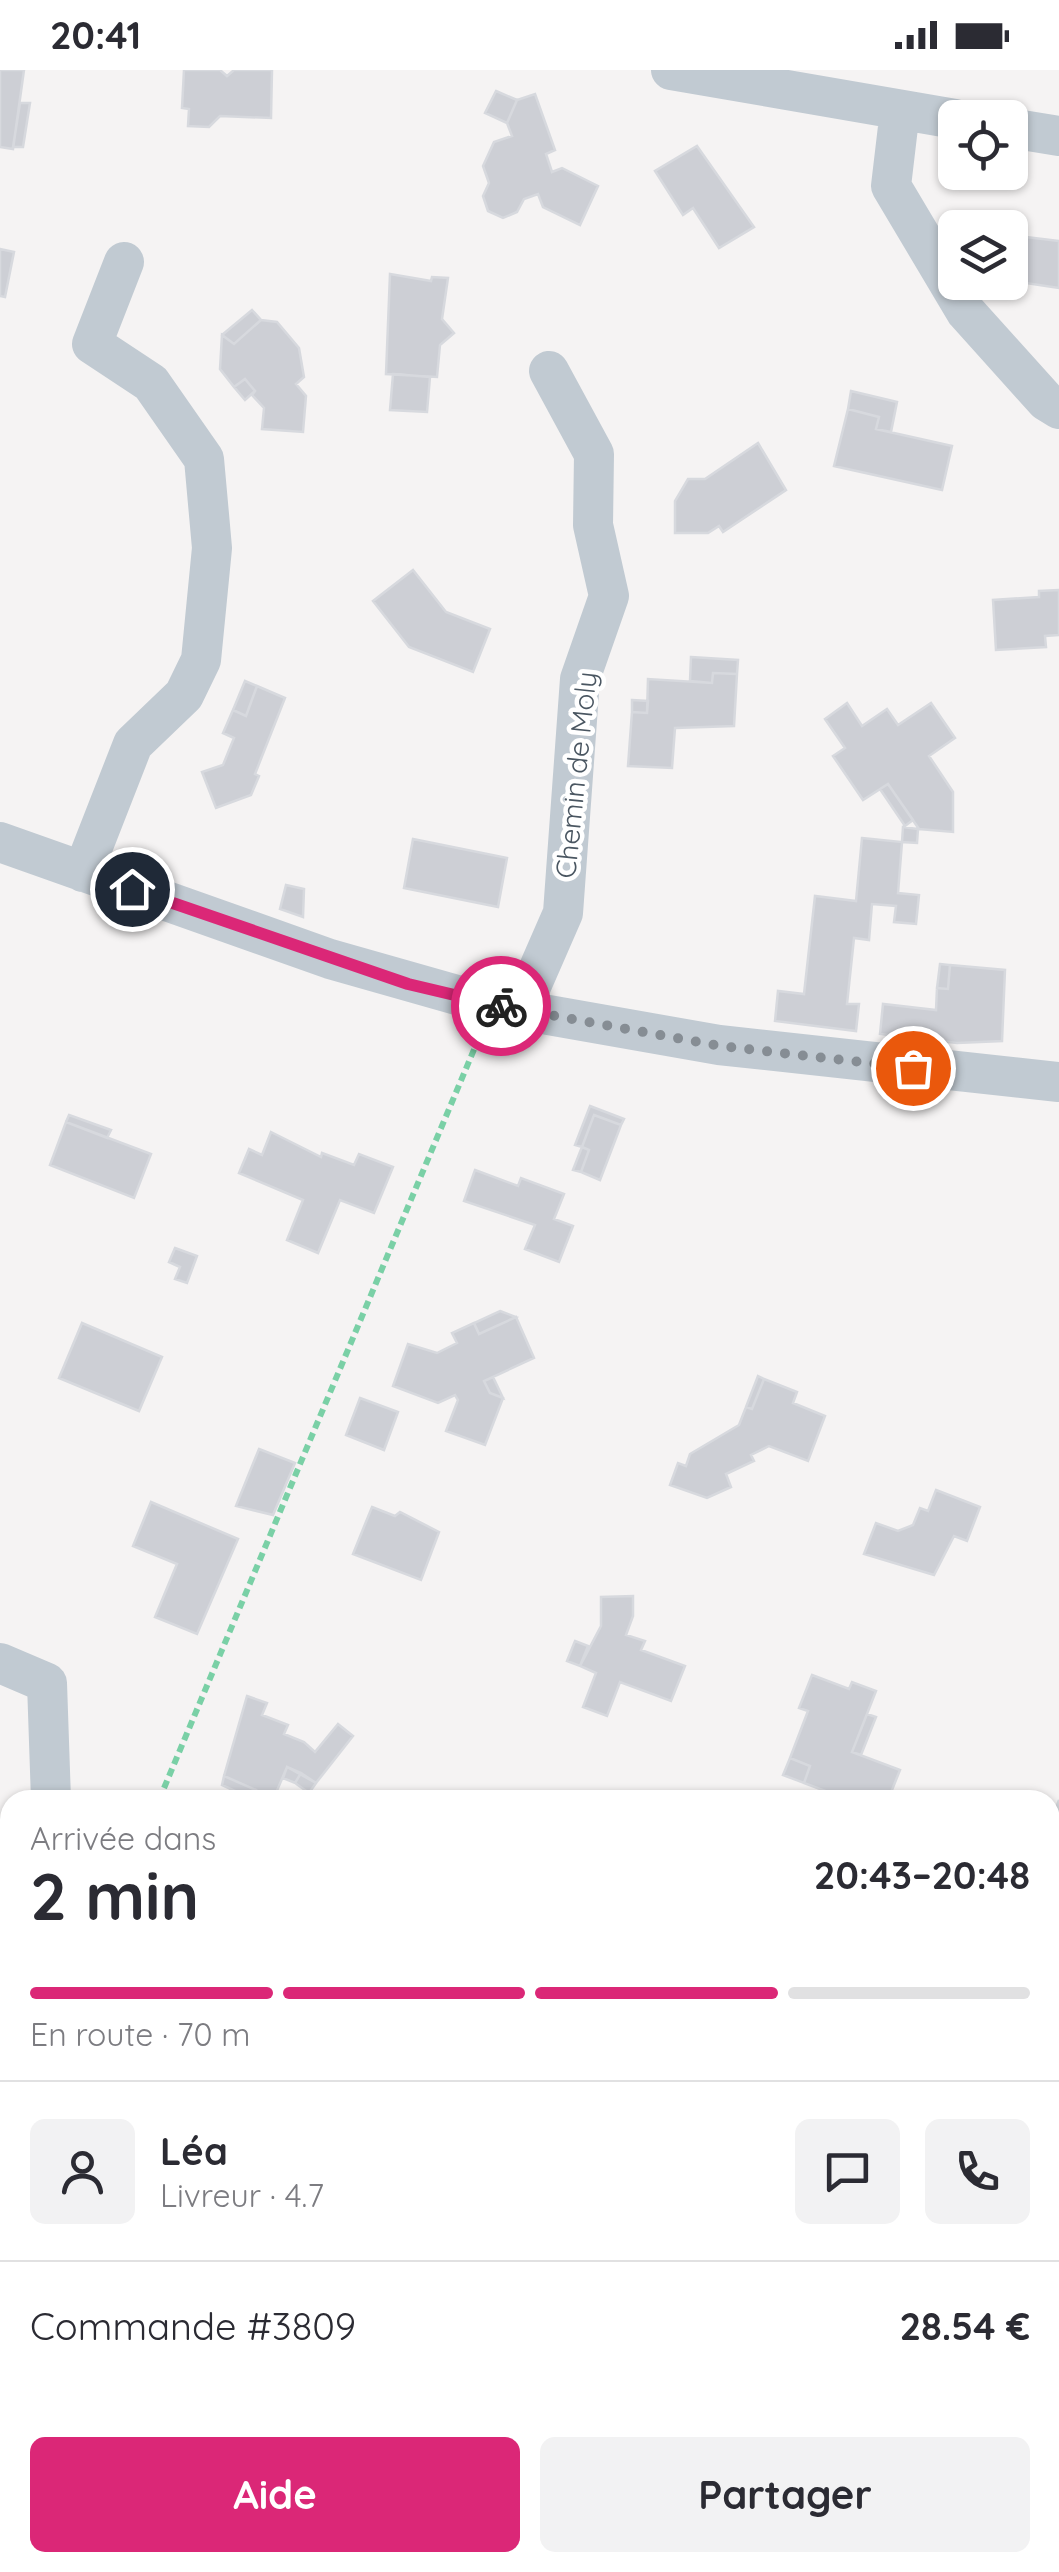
<!DOCTYPE html>
<html lang="fr">
<meta charset="utf-8">
<style>
:root{--surface:#fff;--page:#f2f2f3;--text:#2b2b33;--muted:#7c7c81;--line:#e1e1e2;--accent:#db2777}
body{margin:0;font-family:Quicksand,sans-serif;background:var(--page);color:var(--text);height:100vh;display:flex;flex-direction:column;font-size:38px;white-space:nowrap}
*{box-sizing:border-box;margin:0}
p{font-size:32px;color:var(--muted)}
.icon{flex:none;width:55px;height:55px;fill:none;stroke:currentColor;stroke-width:2;stroke-linecap:round;stroke-linejoin:round}
.map{position:relative;flex:1;overflow:hidden}
.details{position:absolute;left:0px;top:1720px;width:1060px;height:782px;display:flex;flex-direction:column;background:var(--surface);border-radius:30px 30px 0 0;box-shadow:0 2px 8px #0004}
.details>*{flex:none}
.tools{position:absolute;left:938px;top:30px;display:grid;gap:20px}
.tools a{display:grid;place-items:center;width:90px;height:90px;border-radius:15px;background:var(--surface);box-shadow:0 2px 8px #0004;font-size:50px}
.pin{position:absolute;display:grid;place-items:center;width:85px;height:85px;color:#fff;margin:-42px;border:5px solid #fff;border-radius:50%;box-shadow:0 2px 10px #0007}
.courier{position:absolute;display:grid;place-items:center;width:100px;height:100px;margin:-50px;border:8px solid #db2777;border-radius:50%;background:#fff;color:#222;box-shadow:0 2px 12px #0007}
.summary em{font-style:normal;font-weight:800}
.summary div{display:flex;flex-direction:column-reverse}
.summary{display:flex;align-items:center;justify-content:space-between;height:170px;padding:0 30px}
h1{font-size:65px;font-weight:800;line-height:75px}
.bar{display:grid;grid-template-columns:repeat(4,1fr);gap:15px 10px;align-content:center;height:120px;padding:0 30px}
.bar i{height:12px;border-radius:8px;background:var(--line)}
.bar .on{background:var(--accent)}
.bar p{grid-column:span 4}
.line{display:flex;align-items:center;gap:25px;padding:0 30px;border-top:2px solid var(--line)}
.line div{flex:1}
.round{display:grid;place-items:center;flex:none;width:105px;height:105px;border-radius:15px;background:var(--page)}
.cta{display:flex;gap:20px;margin-top:auto;padding:20px 30px}
.cta a{flex:1;height:115px;border-radius:15px;background:var(--accent);color:#fff;font-size:40px;font-weight:800;line-height:115px;text-align:center}
.cta a+a{background:var(--page);color:var(--text)}
.status{display:flex;justify-content:space-between;align-items:center;height:70px;padding:0 50px;background:var(--surface);direction:ltr}
.status svg{height:28px;fill:currentColor}
.map>svg:first-child{display:block}
.building{fill:#cdcfd5;stroke:#d7d9de;stroke-width:2.5}
.lines{fill:none;stroke-linecap:round;stroke-linejoin:round}
.path{stroke:#7ad0a6;stroke-width:6;stroke-dasharray:8 5;stroke-linecap:butt}
.minor{stroke:#c1cad2;stroke-width:40}
.done{stroke:#868d94;stroke-width:10;stroke-dasharray:0 18}
.route{stroke:#db2777;stroke-width:12}
.labels{text-anchor:middle;stroke-width:9;stroke-linejoin:round;paint-order:stroke}
.street-label{font-size:28px;fill:#4a5661;stroke:#fff}
</style>
<div class="status"><b>20:41</b><svg viewBox="0 0 49 12"><path d="M0 12V9h3v3zM5 12V6h3v6zM10 12V3h3v9zM15 12V0h3v12zM26 1h20v11H26zM47 4h2v5h-2z"/></svg></div>
<div class="map">
<svg width="1059" height="2502" viewBox="0 0 1059 2502">
<rect width="100%" height="100%" fill="#f5f3f3"/>
<path class="building" d="M0,0H24L13,79L0,77Z
M184,0H220L227,6L234,0H272L271,48L220,46L209,57L188,56L189,39L182,38Z
M496,21L517,30L507,53L485,43Z
M535,24L555,80L546,84L552,102L562,98L598,116L580,155L543,137L538,124L524,129L517,142L503,148L488,141L483,126L489,113L483,96L494,72L512,66L507,53L517,30Z
M20,33H30L23,77H13Z
M697,76L754,157L719,178L693,138L683,145L655,101Z
M1026,167L1059,171V218L1019,212Z
M0,179L14,182L5,227L0,226Z
M390,204L431,211L432,207L448,208L442,249L454,263L440,275L437,307L386,304Z
M252,240L261,250L234,274L222,265Z
M261,250L277,252L299,278L304,307L296,314L306,326L303,362L262,359L264,338L252,325L255,321L245,309L234,317L220,299L222,265L234,274Z
M393,304L430,307L427,342L390,340Z
M245,309L255,321L245,330L234,317Z
M851,321L897,332L891,362L876,359L879,347L848,339Z
M848,339L879,347L876,359L952,376L942,420L834,396Z
M758,373L786,420L723,462L719,456L708,463H675V431L688,409H705Z
M413,500L446,542L490,559L473,602L409,577L373,531Z
M1059,520V565L1045,566L1046,577L996,580L993,530L1039,527V521Z
M691,587L738,590L737,604L713,603L712,613L690,611Z
M713,603L737,604L734,656L675,658L672,698L628,696L632,642L647,643L648,609L712,613Z
M245,611L257,616L246,646L233,640Z
M257,616L285,628L255,704L259,706L251,725L216,738L202,702L223,695L234,668L223,663L233,640L246,646Z
M632,630L648,631L647,643L632,642Z
M847,633L862,656L887,639L898,655L931,633L955,668L929,686L953,722V762L919,759L888,714L863,730L833,686L845,678L825,649Z
M888,714L913,750L905,756L880,719Z
M903,757L918,759L917,773L902,772Z
M862,768L902,772L898,823L919,825L916,854L894,852L896,836L872,834L869,870L854,868L847,934H859L856,961L775,951L778,921L804,924L815,826L856,831Z
M413,769L507,788L498,837L404,818Z
M286,815L304,819L303,847L280,839Z
M940,894L950,895L948,919L937,918Z
M950,895L1005,900L1002,971L957,973L880,964L883,934L936,940L937,918L948,919Z
M590,1036L624,1049L621,1055L594,1045L582,1077L575,1075Z
M69,1045L111,1060L107,1068L66,1052Z
M594,1045L621,1055L600,1110L581,1102L589,1080L582,1077Z
M66,1052L151,1084L134,1128L50,1095Z
M271,1062L321,1087L322,1083L354,1095L359,1084L393,1097L374,1143L340,1130L318,1183L287,1170L303,1130L239,1103L249,1079L262,1085Z
M582,1077L589,1080L581,1102L573,1100Z
M475,1100L518,1116L521,1108L564,1124L554,1149L573,1156L559,1192L525,1179L535,1155L464,1131Z
M175,1178L197,1186L187,1213L175,1209L180,1197L169,1192Z
M500,1241L516,1247L479,1264L474,1253Z
M516,1247L534,1288L484,1311L490,1323L503,1328L485,1375L446,1361L458,1330L455,1325L438,1333L393,1316L408,1274L437,1283L457,1273L452,1263L474,1253L479,1264Z
M82,1253L162,1287L139,1341L59,1308Z
M758,1306L764,1309L752,1339L746,1337Z
M493,1307L503,1328L490,1323L484,1311Z
M764,1309L797,1322L793,1333L825,1346L808,1391L769,1376L751,1385L754,1391L726,1404L731,1417L707,1428L670,1415L678,1393L686,1396L690,1384L739,1355L746,1337L752,1339Z
M360,1328L398,1342L384,1380L346,1365Z
M259,1379L295,1393L273,1445L236,1436Z
M936,1420L980,1437L967,1471L954,1466L934,1505L864,1484L876,1453L898,1461L913,1455L920,1438L928,1441Z
M151,1432L238,1469L197,1564L155,1547L177,1494L133,1476Z
M372,1437L395,1446L400,1442L439,1462L421,1510L353,1484Z
M633,1526V1546L626,1565L645,1571L641,1580L685,1596L671,1631L620,1612L607,1646L583,1637L596,1603L580,1596L601,1556V1527Z
M575,1571L588,1576L580,1596L567,1591Z
M812,1605L849,1619L852,1612L876,1621L852,1682L900,1700L888,1730H849L804,1713L810,1696L790,1688L808,1641L799,1638Z
M247,1626L267,1633L262,1645L288,1655L284,1664L304,1672L315,1682L338,1654L353,1666L316,1713L287,1697L273,1730H255L256,1720L224,1706Z
M867,1644L876,1647L861,1685L852,1682Z
M790,1688L810,1696L804,1713L783,1705Z
M287,1697L301,1703L295,1713L283,1708Z
M301,1703L316,1713L309,1723L295,1713Z
M224,1706L256,1720L252,1729L222,1715Z
M1059,1730V1819L1050,1815V1754Z
M0,1802L10,1818V1832L0,1838Z
M0,2034L10,2038V2148L0,2144Z
M1052,2128L1059,2131V2204L1050,2200Z
M372,2492H409L406,2502H369Z"/>
<g class="lines">
<path class="path" d="M159,1730L478,970"/>
<path class="minor" d="M671,0L955,49
M900,40L891,116L966,242L1046,331L1059,339
M1010,58L1059,66
M0,772L330,889L492,935L719,975L1059,1012
M83,802L133,674L184,625L201,590L212,478L204,389L151,313L92,274L124,192
M522,937L563,843L580,609L609,526L593,455L594,384L549,301
M0,1593L47,1613L51,1730
M522,2492V2502
M40,2502L44,2492"/>
</g>
<g class="lines">
<path class="done" d="M501,936L720,976L913,998"/>
<path class="route" d="M132,819L408,914L501,936"/>
</g>
<g class="labels">
<g class="street-label">
<text transform="translate(576 705) rotate(-84)" y="10">Chemin de Moly</text>
</g>
</g>
</svg>
<div class="tools">
<a><svg class="icon" aria-label="locate" viewBox="0 0 24 24"><circle cx="12" cy="12" r="6"/><path d="M12 2v4M12 18v4M2 12h4M18 12h4"/></svg></a>
<a><svg class="icon" aria-label="layers" viewBox="0 0 24 24"><path d="M12 4l9 5-9 5-9-5zM3 14l9 5 9-5"/></svg></a>
</div>
<div class="pin" style="left:913px;top:998px;background:#ea580c"><svg class="icon" aria-label="bag" viewBox="0 0 24 24"><path d="M5 8h14l-1 12H6zM9 8a3 3 0 0 1 6 0"/></svg></div>
<div class="pin" style="left:132px;top:819px;background:#1f2937"><svg class="icon" aria-label="home" viewBox="0 0 24 24"><path d="M3 11l9-7 9 7M6 9v11h12V9"/></svg></div>
<div class="courier" style="left:501px;top:936px"><svg class="icon" aria-label="bike" viewBox="0 0 24 24"><circle cx="6" cy="16" r="4"/><circle cx="18" cy="16" r="4"/><path d="M6 16l4-8h5l3 8M10 8l3 8H6M13 5h3"/></svg></div>
<section class="details">
<div class="summary"><div><h1>2 min</h1><p>Arrivée dans</p></div><em>20:43–20:48</em></div>
<div class="bar"><i class="on"></i><i class="on"></i><i class="on"></i><i></i><p>En route · 70 m</p></div>
<div class="line" style="height:180px"><a class="round"><svg class="icon" aria-label="person" viewBox="0 0 24 24"><circle cx="12" cy="8" r="4"/><path d="M4 21q1-7 8-7t8 7"/></svg></a><div><b>Léa</b><p>Livreur · 4.7</p></div><a class="round"><svg class="icon" aria-label="chat" viewBox="0 0 24 24"><path d="M4 5h16v11H9l-5 4z"/></svg></a><a class="round"><svg class="icon" aria-label="phone" viewBox="0 0 24 24"><path d="M5 4h4l2 5-3 2q2 4 5 5l2-3 5 2v4C11 20 4 13 5 4z"/></svg></a></div>
<div class="line" style="height:130px"><div>Commande #3809</div><b>28.54 €</b></div>
<div class="cta"><a>Aide</a><a>Partager</a></div>
</section>
</div>
